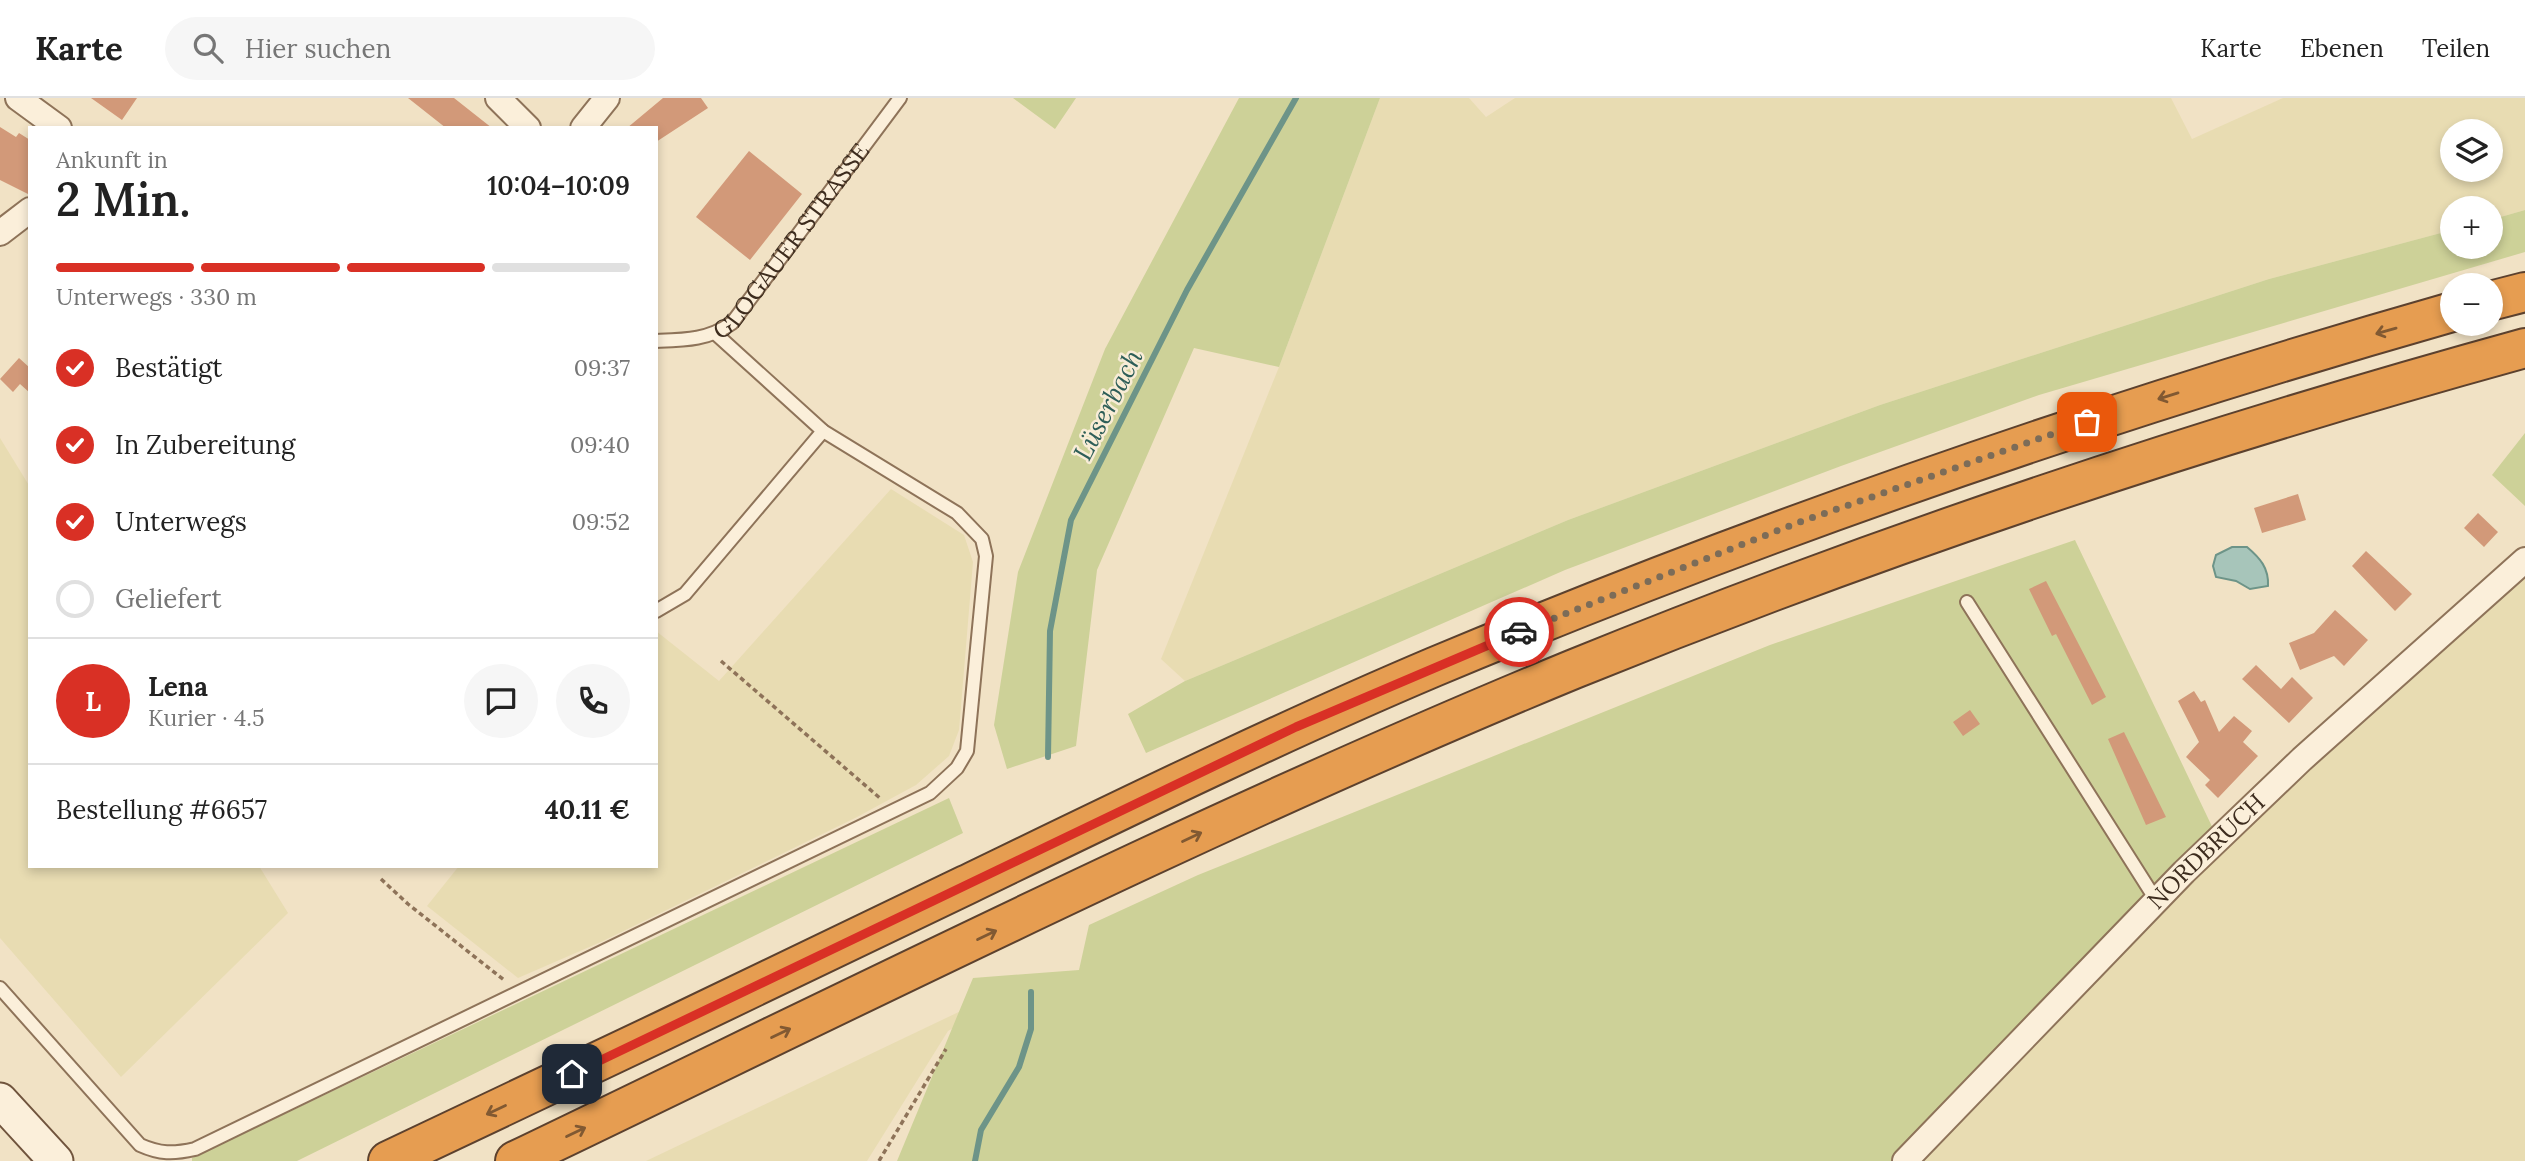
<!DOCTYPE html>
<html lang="de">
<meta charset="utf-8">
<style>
:root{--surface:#fff;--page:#f6f6f6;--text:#222;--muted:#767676;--line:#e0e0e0;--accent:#d93025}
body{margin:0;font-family:Lora,serif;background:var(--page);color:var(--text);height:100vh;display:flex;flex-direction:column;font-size:26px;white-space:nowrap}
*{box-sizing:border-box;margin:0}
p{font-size:23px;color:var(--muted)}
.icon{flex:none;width:38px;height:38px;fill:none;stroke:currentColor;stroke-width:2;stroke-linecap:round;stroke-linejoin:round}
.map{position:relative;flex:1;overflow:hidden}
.side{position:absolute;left:28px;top:28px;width:630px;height:742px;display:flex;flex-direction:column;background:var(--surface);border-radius:0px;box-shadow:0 4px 10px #0003}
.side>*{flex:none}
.fabs{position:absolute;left:2440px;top:21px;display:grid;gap:14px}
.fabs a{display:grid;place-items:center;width:63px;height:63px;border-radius:50%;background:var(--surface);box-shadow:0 4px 10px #0003;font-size:35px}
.pin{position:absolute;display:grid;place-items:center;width:60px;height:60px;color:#fff;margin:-30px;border-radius:14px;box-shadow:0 4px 10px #0006}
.courier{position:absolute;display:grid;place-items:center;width:70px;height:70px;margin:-35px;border:5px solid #d93025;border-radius:50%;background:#fff;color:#222;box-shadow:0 2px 9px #0007}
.headline em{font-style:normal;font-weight:600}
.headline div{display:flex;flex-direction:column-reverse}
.headline{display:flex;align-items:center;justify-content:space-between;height:119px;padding:0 28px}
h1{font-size:46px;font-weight:600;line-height:52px}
.bar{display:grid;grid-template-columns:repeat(4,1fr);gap:10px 7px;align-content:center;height:84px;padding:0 28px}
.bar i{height:9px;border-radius:5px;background:var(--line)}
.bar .selected{background:var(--accent)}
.bar p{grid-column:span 4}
.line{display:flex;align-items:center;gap:18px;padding:0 28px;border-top:2px solid var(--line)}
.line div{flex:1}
.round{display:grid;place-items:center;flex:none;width:74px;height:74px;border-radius:37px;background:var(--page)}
ol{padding:0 28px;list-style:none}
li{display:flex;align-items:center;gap:21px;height:77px}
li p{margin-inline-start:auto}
li .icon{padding:7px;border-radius:50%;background:var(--accent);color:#fff;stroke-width:4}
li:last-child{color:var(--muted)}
li i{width:38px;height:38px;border:4px solid var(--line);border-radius:50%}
header{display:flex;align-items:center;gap:42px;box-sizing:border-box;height:98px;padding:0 35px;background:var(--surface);border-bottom:2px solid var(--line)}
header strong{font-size:33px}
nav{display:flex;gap:38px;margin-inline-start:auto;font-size:24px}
.search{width:490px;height:63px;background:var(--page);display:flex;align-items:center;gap:18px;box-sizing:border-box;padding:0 24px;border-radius:38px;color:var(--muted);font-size:26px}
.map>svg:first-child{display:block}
.farmland{fill:#e8dcb2;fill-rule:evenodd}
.green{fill:#cdd198}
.water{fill:#a7c5ba;stroke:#6d9488;stroke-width:2}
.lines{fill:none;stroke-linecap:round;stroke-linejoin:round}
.stream{stroke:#6d9488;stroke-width:6}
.building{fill:#d29979}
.service-casing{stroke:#8e7359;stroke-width:16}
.minor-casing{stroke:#8e7359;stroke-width:28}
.secondary-casing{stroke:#70543d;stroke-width:37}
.motorway-casing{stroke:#5c412e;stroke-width:42}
.path{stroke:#8e7359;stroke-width:3.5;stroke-dasharray:5 3.5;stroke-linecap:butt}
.service{stroke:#fbefda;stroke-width:12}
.minor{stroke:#fbefda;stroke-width:24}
.secondary{stroke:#fbefda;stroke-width:33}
.motorway{stroke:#e69d51;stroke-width:38}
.oneway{stroke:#815932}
.done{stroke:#7c6c58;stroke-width:7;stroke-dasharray:0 12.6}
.route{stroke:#d93025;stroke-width:9}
.labels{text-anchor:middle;stroke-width:5;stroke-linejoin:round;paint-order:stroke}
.street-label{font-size:24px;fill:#3d2c1e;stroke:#f8ecd6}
.water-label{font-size:26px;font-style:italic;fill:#2d5e58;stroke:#f8ecd6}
</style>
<header>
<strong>Karte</strong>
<div class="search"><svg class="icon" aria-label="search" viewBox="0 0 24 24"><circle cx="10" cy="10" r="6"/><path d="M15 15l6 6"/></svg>Hier suchen</div>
<nav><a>Karte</a><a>Ebenen</a><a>Teilen</a></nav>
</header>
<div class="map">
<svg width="2525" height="1063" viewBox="0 0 2525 1063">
<rect width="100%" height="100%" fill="#f1e2c5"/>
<path class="farmland" d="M1380,0H1469L1486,19L1515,0H2171L2192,41L2283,0H2525V112L2490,122V110H2452V132L2269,181L1880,307L1568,422L1185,583L1161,561L1279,269ZM2452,33H2490V72H2452Z
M0,340L30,389V768H259L288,815L121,979L0,840Z
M891,391L964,437L973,464L959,632L949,658L916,687L857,719L603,843L518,880L427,808L459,768H656V533L719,583Z
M2525,462V1063H1902L2107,853Z
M965,911L966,923L948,933L867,1063H646Z"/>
<path class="green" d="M1013,0H1076L1055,31Z
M1239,0H1380L1279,269L1194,250L1097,472L1076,648L1007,671L994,627L1018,474L1105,251Z
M2525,112V154L2039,297L1841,368L1565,472L1146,655L1128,616L1185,583L1568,422L1880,307L2269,181L2452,132V149H2490V122Z
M2525,335V408L2492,377Z
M2075,442L2218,741L1900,1063H897L973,880L1079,872L1089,827L1198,777L1770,547Z
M949,700L963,735L297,1063H192V1060Z"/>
<path class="water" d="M2232,449H2247C2260,460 2269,470 2268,488L2250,491L2236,483L2216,479L2213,468L2216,457Z"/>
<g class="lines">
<path class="stream" d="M1048,659L1050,533L1071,422L1187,192L1296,0
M975,1063L981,1032L1019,969L1031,931V894"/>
</g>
<path class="building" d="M91,0H137L122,22Z
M408,0H454L492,30H446Z
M663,0H701L708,10L656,44V30H627Z
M0,29L16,39L19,35L30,42V97L0,82Z
M749,53L802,96L750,162L696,119Z
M19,260L30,270V295L20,286L13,294L0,281Z
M2298,396L2306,422L2262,435L2254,410Z
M2478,415L2498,434L2484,449L2464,430Z
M2366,453L2412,496L2395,513L2352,468Z
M2046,483L2106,599L2092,607L2056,536L2052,538L2029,491Z
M2335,512L2368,542L2344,568L2334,558L2300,572L2289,545L2314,535Z
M2256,567L2281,591L2292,579L2313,600L2289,625L2242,581Z
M2194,593L2201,604L2205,602L2219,634L2234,618L2252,633L2243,644L2258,658L2218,700L2205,687L2210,682L2186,659L2199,644L2178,603Z
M1970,612L1980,626L1963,638L1953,624Z
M2124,634L2166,719L2146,727L2108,641Z"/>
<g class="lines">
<g class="service-casing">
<g id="service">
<path id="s1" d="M656,243C685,242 708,242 732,225L900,0"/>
<path d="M1967,504L2156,802"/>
<path d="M656,513L685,496L823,333"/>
<path d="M0,890L140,1047C160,1056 173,1056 195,1051L930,695L957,670L967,653L986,458L982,441L957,415L823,333L716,236"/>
</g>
</g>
<g class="minor-casing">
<g id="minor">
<path d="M18,0L59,30"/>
<path d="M498,0L528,30"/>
<path d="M583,30L607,0"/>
<path d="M0,135L30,112"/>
<path id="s2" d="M1905,1063L2184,774L2302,661L2525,462"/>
</g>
</g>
<g class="secondary-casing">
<path id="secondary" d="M0,1002L56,1063"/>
</g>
<g class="motorway-casing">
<path id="motorway" d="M2490,203L2525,194
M388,1063C581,972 774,880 966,787C1121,712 1276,636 1434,569C1766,430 2105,313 2452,214
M515,1063C865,895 1214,719 1574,571C1884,445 2202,339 2525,250"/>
</g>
<path class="path" d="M721,563L881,701
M381,781L408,806L504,882
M879,1063L946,951"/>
<use href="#service" class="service"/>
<use href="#minor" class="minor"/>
<use href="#secondary" class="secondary"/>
<use href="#motorway" class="motorway"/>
</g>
<defs><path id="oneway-shaft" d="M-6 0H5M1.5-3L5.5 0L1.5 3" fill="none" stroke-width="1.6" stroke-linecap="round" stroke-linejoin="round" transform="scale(1.75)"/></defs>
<g class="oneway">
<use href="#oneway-shaft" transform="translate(2386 233) rotate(164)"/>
<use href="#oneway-shaft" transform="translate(2168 298) rotate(163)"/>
<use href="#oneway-shaft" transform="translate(1192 739) rotate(-25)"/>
<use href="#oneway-shaft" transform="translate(987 837) rotate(-26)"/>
<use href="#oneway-shaft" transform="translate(781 935) rotate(-26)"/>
<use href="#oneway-shaft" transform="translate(496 1012) rotate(155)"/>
<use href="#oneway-shaft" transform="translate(576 1034) rotate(-26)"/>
</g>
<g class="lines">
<path class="done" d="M1519,534L1797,425L2087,324"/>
<path class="route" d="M572,976L1296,629L1519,534"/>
</g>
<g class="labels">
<g class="street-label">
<text dy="8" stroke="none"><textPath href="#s1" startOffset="180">GLOGAUER STRASSE</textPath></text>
<text dy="8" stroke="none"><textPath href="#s2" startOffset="432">NORDBRUCH</textPath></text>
</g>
<g class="water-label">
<text transform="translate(1108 307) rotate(-63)" y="9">Lüserbach</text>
</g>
</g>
</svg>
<div class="fabs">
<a><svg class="icon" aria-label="layers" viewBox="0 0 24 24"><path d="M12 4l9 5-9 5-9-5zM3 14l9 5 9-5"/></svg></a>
<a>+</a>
<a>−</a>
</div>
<div class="pin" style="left:2087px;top:324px;background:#ea580c"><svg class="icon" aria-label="bag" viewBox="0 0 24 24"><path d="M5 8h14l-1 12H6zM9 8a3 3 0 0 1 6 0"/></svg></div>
<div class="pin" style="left:572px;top:976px;background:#1f2937"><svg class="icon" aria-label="home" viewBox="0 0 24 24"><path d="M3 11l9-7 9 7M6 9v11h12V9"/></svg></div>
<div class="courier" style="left:1519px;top:534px"><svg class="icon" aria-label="car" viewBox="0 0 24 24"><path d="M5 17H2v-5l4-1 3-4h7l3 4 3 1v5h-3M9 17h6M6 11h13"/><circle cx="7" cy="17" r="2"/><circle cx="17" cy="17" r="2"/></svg></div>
<section class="side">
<div class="headline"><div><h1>2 Min.</h1><p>Ankunft in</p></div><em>10:04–10:09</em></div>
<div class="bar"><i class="selected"></i><i class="selected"></i><i class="selected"></i><i></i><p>Unterwegs · 330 m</p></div>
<ol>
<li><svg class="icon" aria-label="check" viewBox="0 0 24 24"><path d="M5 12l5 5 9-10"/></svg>Bestätigt<p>09:37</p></li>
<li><svg class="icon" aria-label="check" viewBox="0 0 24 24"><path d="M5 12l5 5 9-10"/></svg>In Zubereitung<p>09:40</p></li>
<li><svg class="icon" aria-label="check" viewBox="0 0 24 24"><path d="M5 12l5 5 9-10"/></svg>Unterwegs<p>09:52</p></li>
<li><i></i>Geliefert</li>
</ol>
<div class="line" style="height:126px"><b class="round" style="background:var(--accent);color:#fff">L</b><div><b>Lena</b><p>Kurier · 4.5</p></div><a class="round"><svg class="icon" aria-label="chat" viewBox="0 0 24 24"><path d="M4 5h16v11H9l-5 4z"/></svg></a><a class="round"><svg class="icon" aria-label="phone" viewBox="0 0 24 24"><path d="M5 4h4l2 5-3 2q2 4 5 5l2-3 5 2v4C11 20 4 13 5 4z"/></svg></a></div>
<div class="line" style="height:91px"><div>Bestellung #6657</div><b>40.11 €</b></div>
</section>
</div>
